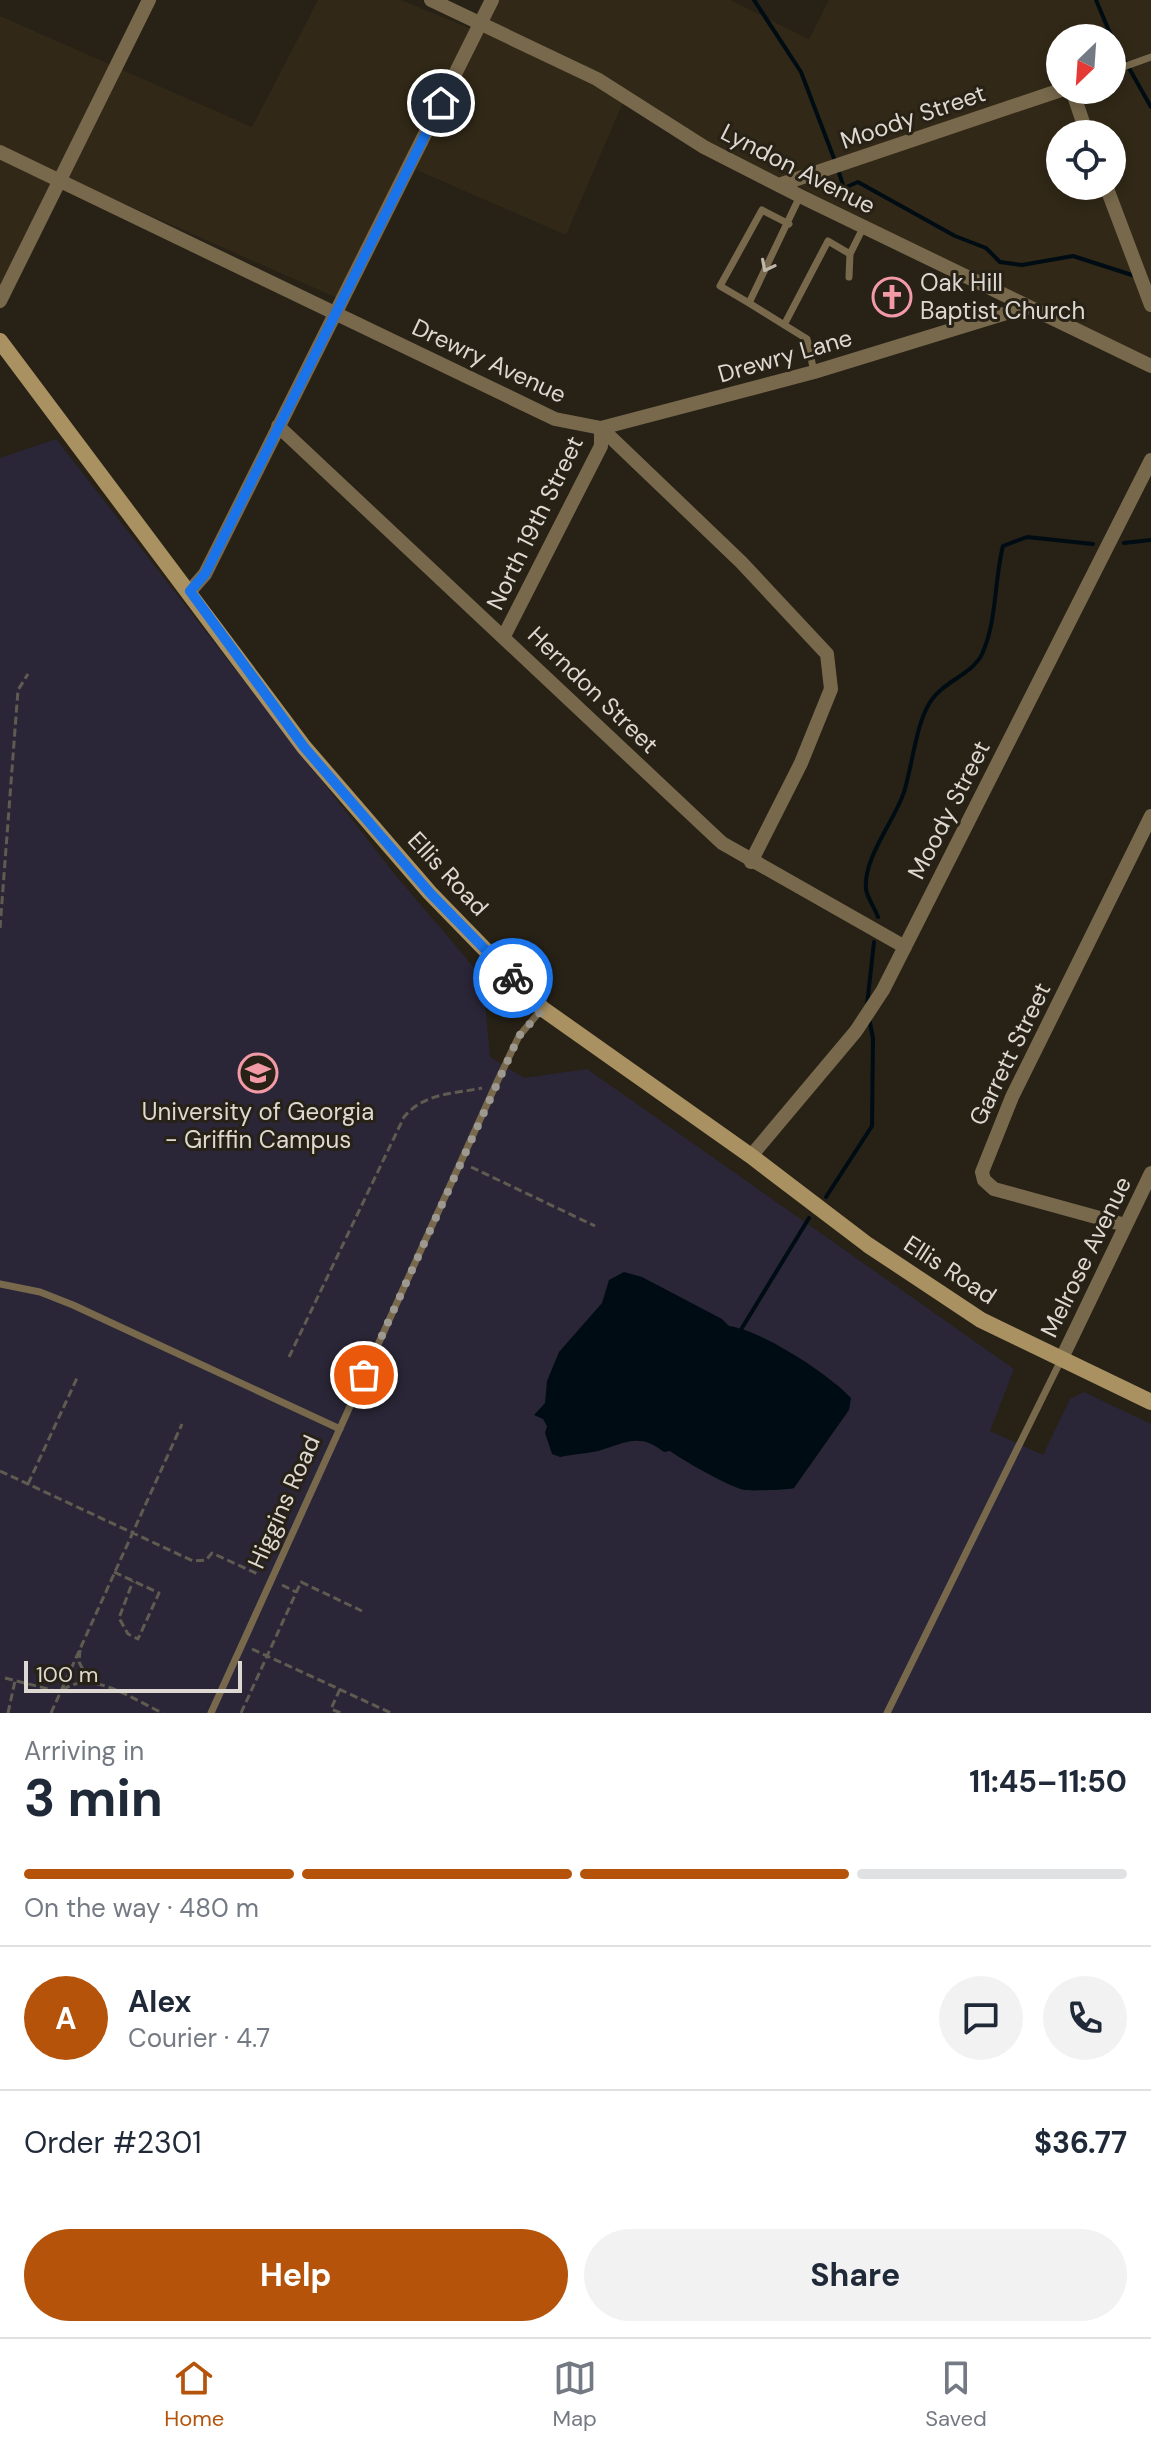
<!DOCTYPE html>
<meta charset="utf-8">
<style>
:root{--surface:#fff;--page:#f2f2f3;--text:#1f2937;--muted:#747a83;--line:#e0e1e3;--accent:#b45309}
body{margin:0;font-family:"DM Sans",sans-serif;background:var(--page);color:var(--text);height:100vh;display:flex;flex-direction:column;font-size:30px;white-space:nowrap}
*{box-sizing:border-box;margin:0}
p{font-size:26px;color:var(--muted)}
.icon{flex:none;width:44px;height:44px;fill:none;stroke:currentColor;stroke-width:2;stroke-linecap:round;stroke-linejoin:round}
.map{position:relative;height:1713px;overflow:hidden}
.side{display:flex;flex-direction:column;background:var(--surface);flex:1}
.side>*{flex:none}
.needle{width:52px;rotate:205deg}
.buttons{position:absolute;left:1046px;top:24px;display:grid;gap:16px}
.buttons a{display:grid;place-items:center;width:80px;height:80px;border-radius:50%;background:var(--surface);box-shadow:0 4px 12px #0003;font-size:40px}
.scale{position:absolute;left:24px;bottom:20px;width:218px;box-sizing:border-box;padding-left:8px;border:4px solid #ddd9d2;border-top:0;font-size:22px;line-height:28px;white-space:nowrap;color:#ddd9d2;-webkit-text-stroke:6px #272116;paint-order:stroke}
.pin{position:absolute;display:grid;place-items:center;width:68px;height:68px;color:#fff;margin:-34px;border:4px solid #fff;border-radius:50%;box-shadow:0 2px 8px #0007}
.courier{position:absolute;display:grid;place-items:center;width:80px;height:80px;margin:-40px;border:6px solid #1a73e8;border-radius:50%;background:#fff;color:#222;box-shadow:0 2px 10px #0007}
.head em{font-style:normal;font-weight:700}
.head div{display:flex;flex-direction:column-reverse}
.head{display:flex;align-items:center;justify-content:space-between;height:136px;padding:0 24px}
h1{font-size:52px;font-weight:700;line-height:60px}
.bar{display:grid;grid-template-columns:repeat(4,1fr);gap:12px 8px;align-content:center;height:96px;padding:0 24px}
.bar i{height:10px;border-radius:6px;background:var(--line)}
.bar .current{background:var(--accent)}
.bar p{grid-column:span 4}
.line{display:flex;align-items:center;gap:20px;padding:0 24px;border-top:2px solid var(--line)}
.line div{flex:1}
.round{display:grid;place-items:center;flex:none;width:84px;height:84px;border-radius:42px;background:var(--page)}
.action{display:flex;gap:16px;margin-top:auto;padding:16px 24px}
.action a{flex:1;height:92px;border-radius:48px;background:var(--accent);color:#fff;font-size:32px;font-weight:700;line-height:92px;text-align:center}
.action a+a{background:var(--page);color:var(--text)}
.menu{display:flex;justify-content:space-around;align-items:center;height:112px;border-top:2px solid var(--line);background:var(--surface);font-size:22px;color:var(--muted)}
.menu a{display:grid;justify-items:center;gap:4px}
.menu .current{color:var(--accent)}
.map>svg:first-child{display:block}
.built{fill:#312817;fill-rule:evenodd}
.education{fill:#2a2637}
.water{fill:#000c13}
.lines{fill:none;stroke-linecap:round;stroke-linejoin:round}
.stream{stroke:#000c13;stroke-width:4}
.path{stroke:#605b51;stroke-width:3;stroke-dasharray:8 4;stroke-linecap:butt}
.lane{stroke:#78694c;stroke-width:7}
.street{stroke:#78694c;stroke-width:14}
.secondary{stroke:#a99162;stroke-width:16}
.oneway{stroke:#bfb7aa}
.done{stroke:#9d9990;stroke-width:8;stroke-dasharray:0 14.4}
.route{stroke:#1a73e8;stroke-width:10}
.labels{text-anchor:middle;stroke-width:6;stroke-linejoin:round;paint-order:stroke}
.street-label{font-size:24px;fill:#ddd9d2;stroke:#272116}
.poi-label{font-size:24px;fill:#ddd9d2;stroke:#272116;text-anchor:start}
</style>
<div class="map">
<svg width="1151" height="1713" viewBox="0 0 1151 1713">
<rect width="100%" height="100%" fill="#272116"/>
<path class="built" d="M318,0H401L469,28L483,0H730L809,39L829,0H1151V362L624,100L566,235L405,165L337,298L61,176L0,310V16L252,127ZM1060,38H1112V90H1060ZM1060,134H1112V186H1060Z"/>
<path class="education" d="M56,439L392,871L483,978L490,1057L524,1078L587,1069L1014,1369L990,1431L1043,1455L1070,1399L1084,1392L1151,1424V1713H0V458Z"/>
<path class="water" d="M624,1272L642,1277L722,1319L729,1326C761,1330 829,1374 851,1398L849,1410L794,1488C790,1490 748,1491 744,1490C728,1486 684,1461 670,1451L664,1452C639,1432 625,1443 598,1451C585,1454 573,1454 560,1457L552,1454L545,1433L547,1426L543,1419L534,1415L545,1403L547,1381L559,1352L602,1303L609,1280Z"/>
<g class="lines">
<path class="stream" d="M754,0L801,72L835,161
M1096,0L1112,38
M1112,38L1151,107
M838,170L844,188L858,182L955,236L986,248L1000,262L1022,265L1073,256L1135,276
M1124,543L1151,540
M878,917C875,908 867,898 866,889C863,858 895,820 904,792C912,767 916,725 929,704C941,682 972,675 982,654C997,622 994,581 1003,546L1027,537L1093,544
M867,1005L874,942
M826,1197L872,1126L873,1038L869,1018
M742,1328L809,1218"/>
<path class="path" d="M0,928L18,690L28,674
M471,1167L595,1226
M289,1357L404,1117C424,1093 452,1094 482,1088
M0,1471L193,1561L206,1560L212,1553L260,1575
M28,1484L78,1376
M114,1572L159,1593L138,1639L128,1634L119,1618L133,1581
M282,1585L296,1592
M252,1649L391,1713
M80,1650L79,1662L88,1679
M5,1678L60,1692C90,1667 131,1699 163,1713
M340,1689L331,1709L341,1713
M8,1713L15,1681
M51,1713L182,1424
M241,1713L301,1582L362,1611"/>
<path class="lane" d="M1112,71L1151,57
M800,196L749,303L807,339L814,372
M849,277L850,254
M749,303L720,286L762,210L789,224
M784,325L828,241L850,254L863,228
M0,1284L40,1292L73,1305L340,1429
M211,1713L497,1082L519,1036L541,1010
M887,1713L1061,1360"/>
<path class="street" d="M431,0L597,79L704,147L800,196L1151,366
M1072,90L1087,134
M0,152L555,419L601,428L741,562L827,654L831,689L801,763L751,862
M779,185L1061,90
M1106,186L1151,305
M0,301L149,0
M278,426L722,843L905,947
M601,428L814,372L1026,307
M190,591L205,574L492,0
M504,636L601,446V428
M751,1156L856,1031L883,990L1151,460
M1125,1225L994,1189L984,1180L982,1172L1012,1097L1151,816
M1061,1360L1151,1173"/>
<path class="secondary" d="M0,341L304,747L430,893L543,1009L751,1156L868,1245L981,1320L1151,1402"/>
</g>
<defs><path id="oneway-chevron" d="M-2-3.5L2.5 0L-2 3.5" fill="none" stroke-width="1.6" stroke-linecap="round" stroke-linejoin="round" transform="scale(2)"/></defs>
<use class="oneway" href="#oneway-chevron" transform="translate(767 266) rotate(117)"/>
<g class="lines">
<path class="done" d="M364,1375L519,1036L543,1009L513,978"/>
<path class="route" d="M441,103L205,574L190,591L304,747L430,893L513,978"/>
</g>
<defs>
<g id="church-ring" transform="scale(2)"><circle r="9.5" fill="#272116" stroke="#f39aa7" stroke-width="1.5"/><path d="M-1.2-6h2.4v3.5h3.3v2.4h-3.3V6h-2.4V-.1h-3.3v-2.4h3.3Z" fill="#f39aa7"/></g>
<g id="university-ring" transform="scale(2)"><circle r="9.5" fill="#272116" stroke="#f39aa7" stroke-width="1.5"/><path d="M0-5L7-2L0 1L-7-2ZM-4 1L0 2.5L4 1V4Q0 6-4 4Z" fill="#f39aa7"/></g>
</defs>
<g fill-rule="evenodd">
<use href="#church-ring" x="892" y="297"/>
<use href="#university-ring" x="258" y="1073"/>
</g>
<g class="labels">
<g class="street-label">
<text transform="translate(913 117) rotate(-19)" y="8">Moody Street</text>
<text transform="translate(798 169) rotate(27)" y="8">Lyndon Avenue</text>
<text transform="translate(785 356) rotate(-16)" y="8">Drewry Lane</text>
<text transform="translate(489 361) rotate(25)" y="8">Drewry Avenue</text>
<text transform="translate(535 523) rotate(-64)" y="8">North 19th Street</text>
<text transform="translate(593 690) rotate(44)" y="8">Herndon Street</text>
<text transform="translate(949 810) rotate(-63)" y="8">Moody Street</text>
<text transform="translate(448 874) rotate(47)" y="8">Ellis Road</text>
<text transform="translate(1010 1054) rotate(-64)" y="8">Garrett Street</text>
<text transform="translate(1086 1257) rotate(-64)" y="8">Melrose Avenue</text>
<text transform="translate(950 1270) rotate(33)" y="8">Ellis Road</text>
<text transform="translate(284 1502) rotate(-66)" y="8">Higgins Road</text>
</g>
<g class="poi-label">
<text x="920" y="291">Oak Hill<tspan x="920" dy="28">Baptist Church</tspan></text>
<text x="258" y="1120" text-anchor="middle">University of Georgia<tspan x="258" dy="28">- Griffin Campus</tspan></text>
</g>
</g>
</svg>
<div class="buttons">
<a><svg class="needle" viewBox="-14 -14 28 28"><path d="M0-13l5 13h-10z" fill="#e53935"/><path d="M0 13l5-13h-10z" fill="#747a83"/></svg></a>
<a><svg class="icon" aria-label="locate" viewBox="0 0 24 24"><circle cx="12" cy="12" r="6"/><path d="M12 2v4M12 18v4M2 12h4M18 12h4"/></svg></a>
</div>
<div class="scale">100 m</div>
<div class="pin" style="left:364px;top:1375px;background:#ea580c"><svg class="icon" aria-label="bag" viewBox="0 0 24 24"><path d="M5 8h14l-1 12H6zM9 8a3 3 0 0 1 6 0"/></svg></div>
<div class="pin" style="left:441px;top:103px;background:#1f2937"><svg class="icon" aria-label="home" viewBox="0 0 24 24"><path d="M3 11l9-7 9 7M6 9v11h12V9"/></svg></div>
<div class="courier" style="left:513px;top:978px"><svg class="icon" aria-label="bike" viewBox="0 0 24 24"><circle cx="6" cy="16" r="4"/><circle cx="18" cy="16" r="4"/><path d="M6 16l4-8h5l3 8M10 8l3 8H6M13 5h3"/></svg></div>
</div>
<section class="side">
<div class="head"><div><h1>3 min</h1><p>Arriving in</p></div><em>11:45–11:50</em></div>
<div class="bar"><i class="current"></i><i class="current"></i><i class="current"></i><i></i><p>On the way · 480 m</p></div>
<div class="line" style="height:144px"><b class="round" style="background:var(--accent);color:#fff">A</b><div><b>Alex</b><p>Courier · 4.7</p></div><a class="round"><svg class="icon" aria-label="chat" viewBox="0 0 24 24"><path d="M4 5h16v11H9l-5 4z"/></svg></a><a class="round"><svg class="icon" aria-label="phone" viewBox="0 0 24 24"><path d="M5 4h4l2 5-3 2q2 4 5 5l2-3 5 2v4C11 20 4 13 5 4z"/></svg></a></div>
<div class="line" style="height:104px"><div>Order #2301</div><b>$36.77</b></div>
<div class="action"><a>Help</a><a>Share</a></div>
</section>
<nav class="menu">
<a class="current"><svg class="icon" aria-label="home" viewBox="0 0 24 24"><path d="M3 11l9-7 9 7M6 9v11h12V9"/></svg>Home</a>
<a><svg class="icon" aria-label="map" viewBox="0 0 24 24"><path d="M3 6l6-2 6 2 6-2v14l-6 2-6-2-6 2zM9 4v14M15 6v14"/></svg>Map</a>
<a><svg class="icon" aria-label="saved" viewBox="0 0 24 24"><path d="M7 4h10v16l-5-4-5 4z"/></svg>Saved</a>
</nav>
